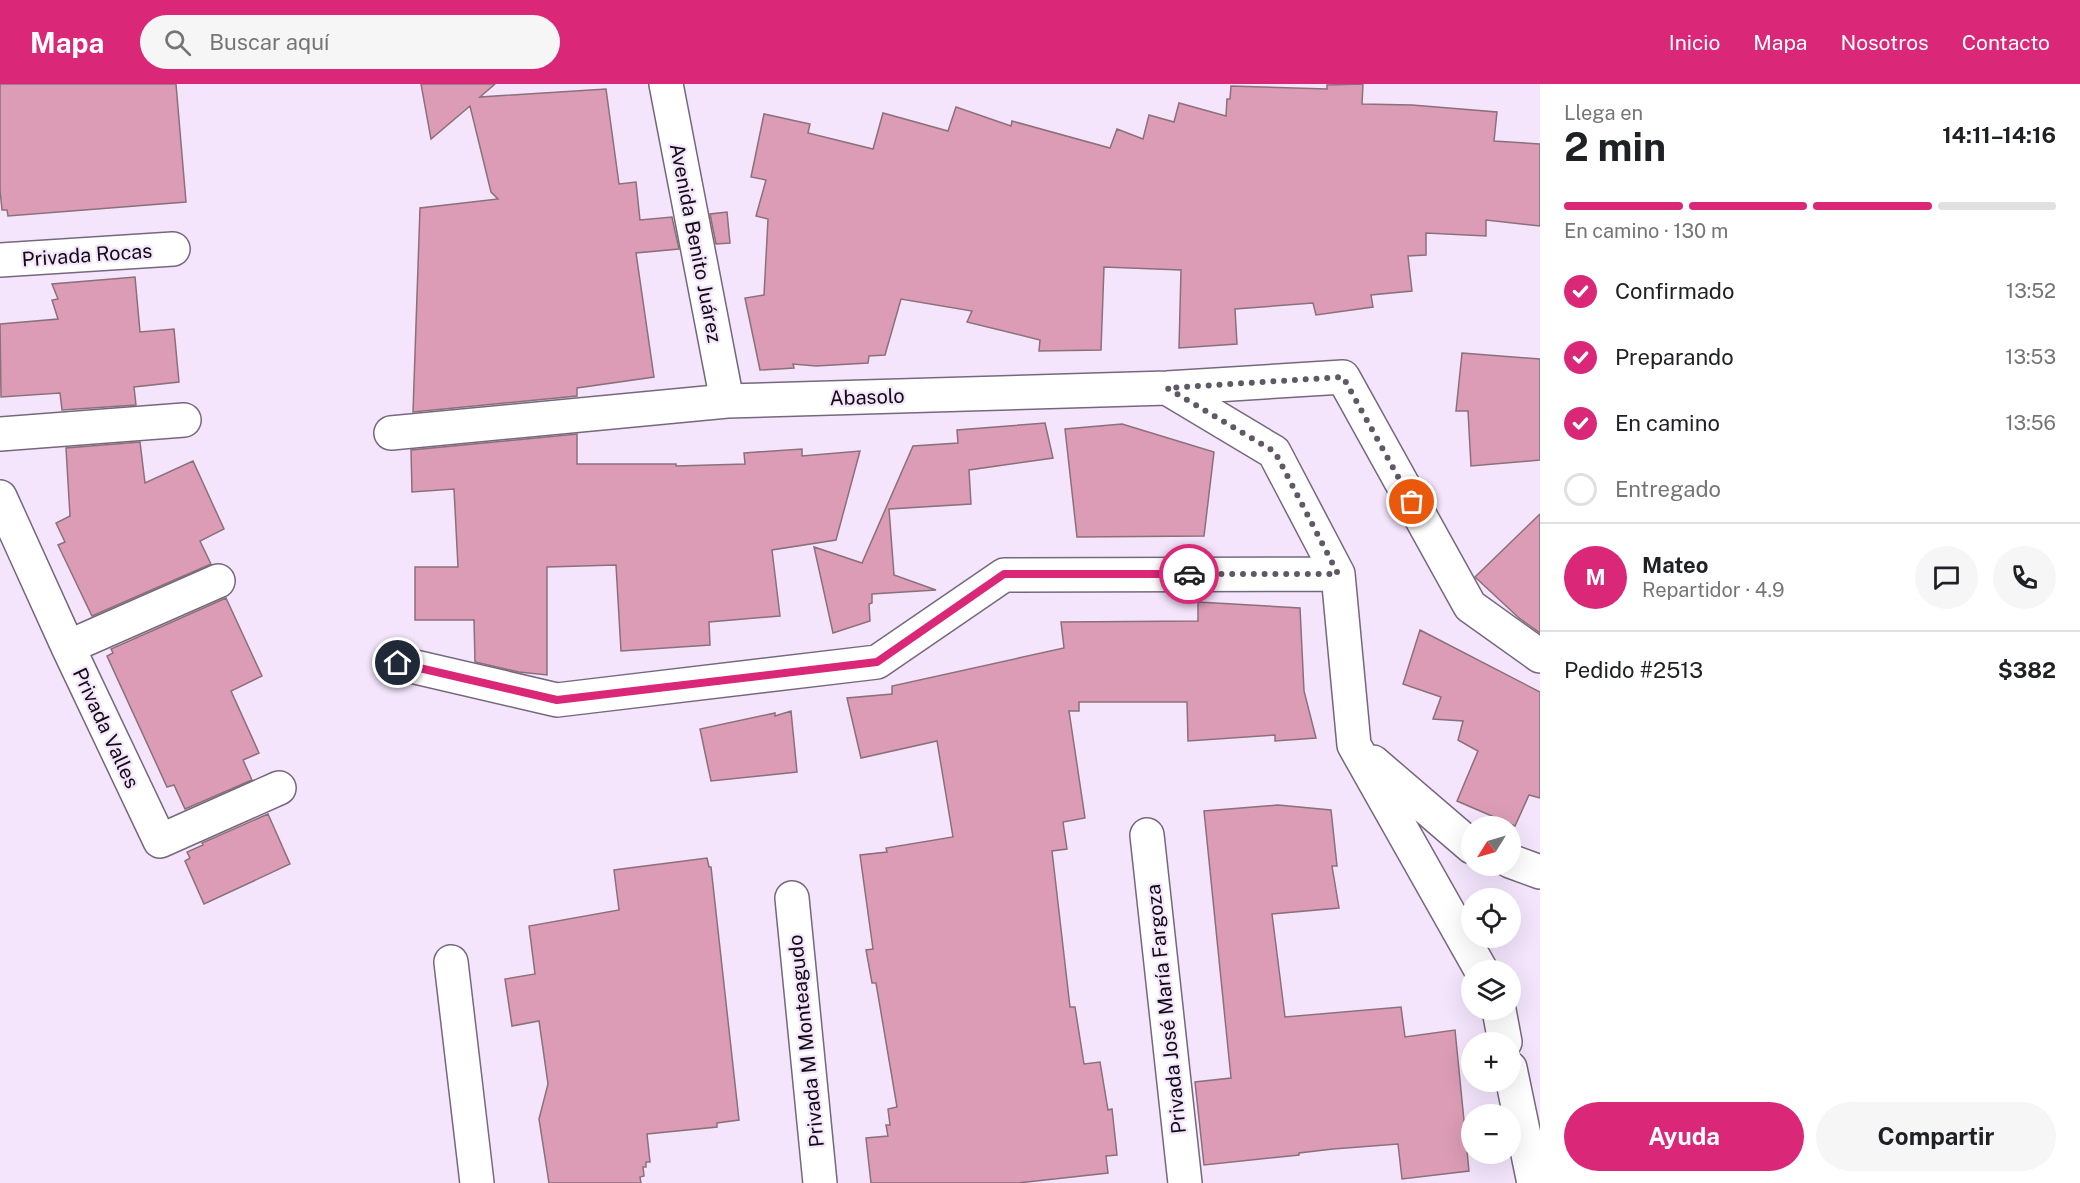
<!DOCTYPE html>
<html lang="es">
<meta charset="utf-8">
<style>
:root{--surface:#fff;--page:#f6f6f6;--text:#202124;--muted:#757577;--line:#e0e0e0;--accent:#db2777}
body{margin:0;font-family:"Public Sans",sans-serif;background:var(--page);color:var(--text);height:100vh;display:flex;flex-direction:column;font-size:22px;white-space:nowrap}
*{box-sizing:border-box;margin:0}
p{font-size:20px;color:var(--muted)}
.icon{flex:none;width:33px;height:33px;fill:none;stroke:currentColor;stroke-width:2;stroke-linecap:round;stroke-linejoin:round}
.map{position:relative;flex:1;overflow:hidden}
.side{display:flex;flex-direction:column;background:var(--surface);width:540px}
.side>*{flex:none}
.needle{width:39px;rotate:233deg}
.fabs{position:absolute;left:1461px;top:732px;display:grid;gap:12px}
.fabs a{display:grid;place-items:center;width:60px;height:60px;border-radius:50%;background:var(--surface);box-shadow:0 6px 24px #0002;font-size:30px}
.pin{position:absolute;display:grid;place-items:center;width:51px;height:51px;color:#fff;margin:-26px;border:3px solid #fff;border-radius:50%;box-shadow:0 2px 6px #0007}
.courier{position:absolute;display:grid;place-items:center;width:60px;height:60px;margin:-30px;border:4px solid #db2777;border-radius:50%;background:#fff;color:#222;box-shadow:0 2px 8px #0007}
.headline em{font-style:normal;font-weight:700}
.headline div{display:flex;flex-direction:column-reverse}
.headline{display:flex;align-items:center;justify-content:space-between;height:102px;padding:0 24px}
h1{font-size:39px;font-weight:700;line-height:45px}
.bar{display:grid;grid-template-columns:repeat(4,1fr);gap:9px 6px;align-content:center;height:72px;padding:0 24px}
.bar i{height:8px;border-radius:4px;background:var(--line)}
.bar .selected{background:var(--accent)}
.bar p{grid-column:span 4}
.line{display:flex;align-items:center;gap:15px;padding:0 24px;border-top:2px solid var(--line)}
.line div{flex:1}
.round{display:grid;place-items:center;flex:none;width:63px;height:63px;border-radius:32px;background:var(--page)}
ol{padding:0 24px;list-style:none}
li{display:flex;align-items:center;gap:18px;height:66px}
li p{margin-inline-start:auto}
li .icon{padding:6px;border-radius:50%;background:var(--accent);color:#fff;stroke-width:4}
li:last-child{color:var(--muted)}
li i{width:33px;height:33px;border:3px solid var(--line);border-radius:50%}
.action{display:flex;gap:12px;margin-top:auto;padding:12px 24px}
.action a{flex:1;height:69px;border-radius:36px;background:var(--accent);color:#fff;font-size:24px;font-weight:700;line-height:69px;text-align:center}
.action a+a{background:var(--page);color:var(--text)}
header{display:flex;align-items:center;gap:36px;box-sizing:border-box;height:84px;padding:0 30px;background:var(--accent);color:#fff}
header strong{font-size:28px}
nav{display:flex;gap:33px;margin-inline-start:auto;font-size:21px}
.search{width:420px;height:54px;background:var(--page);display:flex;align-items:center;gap:15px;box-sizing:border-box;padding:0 21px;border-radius:33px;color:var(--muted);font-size:22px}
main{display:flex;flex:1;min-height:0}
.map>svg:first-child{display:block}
.building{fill:#dc9cb5;stroke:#8a7079;stroke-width:1.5}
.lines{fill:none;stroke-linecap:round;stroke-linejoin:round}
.street-casing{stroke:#75687c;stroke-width:36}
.street{stroke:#fff;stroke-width:33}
.done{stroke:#605865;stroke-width:6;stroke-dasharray:0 10.8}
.route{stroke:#db2777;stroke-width:8}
.labels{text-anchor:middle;stroke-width:4.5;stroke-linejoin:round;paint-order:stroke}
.street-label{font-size:20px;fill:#110c13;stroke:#f4e5fc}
</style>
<header>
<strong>Mapa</strong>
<div class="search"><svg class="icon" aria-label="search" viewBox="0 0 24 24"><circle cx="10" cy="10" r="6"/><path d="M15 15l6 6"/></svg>Buscar aquí</div>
<nav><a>Inicio</a><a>Mapa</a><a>Nosotros</a><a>Contacto</a></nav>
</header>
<main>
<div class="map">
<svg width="1540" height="1099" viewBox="0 0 1540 1099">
<rect width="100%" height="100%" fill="#f4e5fc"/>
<path class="building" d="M0,0H176L186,118L8,132L7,126H2L0,106Z
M421,0H495L480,13L606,5L619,100L636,98L640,136L672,133L679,165L636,169L654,293L577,304V312L413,328L420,124L498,115L491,108L470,22L431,55Z
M1363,0L1362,20L1412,21L1497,28L1494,57L1540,60V142L1486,136V152L1426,149V171L1408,172L1412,207L1371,211L1373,223L1316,231L1313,219L1235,225L1237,260L1179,264L1181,186L1104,183L1101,266L1039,267L1040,256L967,238L972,227L901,215L885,271L869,272L868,279L816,282L793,280L794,284L760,286L745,214L764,211L768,135L756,132L766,96L751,93L764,30L810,40L808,49L873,65L883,29L948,47L956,23L1011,42L1012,37L1110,64L1117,45L1143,55L1149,31L1174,38L1179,19L1226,32L1227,15H1230L1231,2L1327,5V1Z
M727,128L730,159L716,160L710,130Z
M135,193L140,248L174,245L179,298L134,303L136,321L62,326L60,309L1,313L0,240L58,235L52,216L58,215L52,200Z
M1462,269L1540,275V376L1471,382L1468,327H1456Z
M1045,339L1053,374L969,386L971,420L889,425L894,491L936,506L872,510V519L869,520L870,537L833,549L814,463L862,479L913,362L958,359L957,346Z
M1122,340L1214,368L1204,452L1077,453L1065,345Z
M577,350V380H676V382L745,380L744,369L802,365V372L860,367L836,456L772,466L780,532L709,538L710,561L621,567L616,481L547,483V591L519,588L475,578L474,536H415V483H458L454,405L412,408L411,366Z
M140,358L145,399L193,377L224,445L200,457L211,480L92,532L58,461L65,458L56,439L70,432L66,364Z
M1540,430V549L1519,534L1475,493Z
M226,514L262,592L231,607L259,669L243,676L252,696L185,725L174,701L167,703L107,572L113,569L111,565Z
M1198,518L1300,524L1304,607L1316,654L1275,657V651L1188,657L1187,618H1079V627H1069L1085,734L1063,738L1067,765L1052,767L1070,923H1075L1084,980L1100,978L1108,1026L1112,1025L1117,1071L1106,1072L1108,1089L1018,1099H871L866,1054L888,1052L886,1041H890L888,1025L897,1023L876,899H872L866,866L873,865L860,771L887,768L886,764L953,753L937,657L861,674L847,614L892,610V602L1064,564L1061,538L1198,537Z
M1420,546L1540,608V714L1529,711L1515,742L1457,717L1478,667L1458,656L1463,637L1433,635L1441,613L1403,600Z
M791,627L797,688L711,697L700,645L775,629V632Z
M1278,721L1331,726L1337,782H1332L1339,824L1272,830L1285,933L1401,923L1405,953L1455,946L1469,1087L1402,1095L1398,1060L1333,1065L1299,1069V1071L1204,1081L1195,998L1231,994L1204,727Z
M268,730L290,780L204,820L185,777L190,774L187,768L203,761L202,759Z
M707,774L709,783H711L739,1036L717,1039V1043L647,1050L650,1078H646V1083H643L644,1092L640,1093L641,1099H549L539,1035L548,1000L539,937L512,942L505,895L535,890L529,842L619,826L614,786Z"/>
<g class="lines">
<g class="street-casing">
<path id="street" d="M666,0L727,317
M0,176L173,165
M1167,304L1274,368L1338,490L1354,661L1481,886
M391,349L727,317L1167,304L1343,293L1470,522L1540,572
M0,350L184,336
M0,413L68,563L160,757L279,704
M68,563L218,497
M398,579L557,616L877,578L1004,491L1338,490
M1373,678L1472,763
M1147,751L1185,1099
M1510,777L1540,788
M792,814L820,1099
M451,878L477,1099
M1499,926L1505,958
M1510,984L1534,1099"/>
</g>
<use href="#street" class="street"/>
</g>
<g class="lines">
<path class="done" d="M1189,490H1338L1275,368L1167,304L1343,293L1412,418"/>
<path class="route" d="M398,579L557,616L877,578L1004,490H1189"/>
</g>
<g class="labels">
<g class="street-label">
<text transform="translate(696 159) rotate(79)" y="7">Avenida Benito Juárez</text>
<text transform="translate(87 171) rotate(-4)" y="7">Privada Rocas</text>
<text transform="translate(867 313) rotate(-2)" y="7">Abasolo</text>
<text transform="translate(106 644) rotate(65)" y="7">Privada Valles</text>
<text transform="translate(1166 925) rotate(-96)" y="7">Privada José María Fargoza</text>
<text transform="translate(806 957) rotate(-96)" y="7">Privada M Monteagudo</text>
</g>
</g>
</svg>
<div class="fabs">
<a><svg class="needle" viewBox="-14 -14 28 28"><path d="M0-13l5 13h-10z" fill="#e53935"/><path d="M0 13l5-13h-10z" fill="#757577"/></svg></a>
<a><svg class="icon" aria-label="locate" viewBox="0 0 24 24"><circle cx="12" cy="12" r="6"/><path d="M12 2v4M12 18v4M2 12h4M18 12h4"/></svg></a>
<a><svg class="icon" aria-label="layers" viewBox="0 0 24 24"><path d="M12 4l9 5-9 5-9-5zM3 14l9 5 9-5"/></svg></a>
<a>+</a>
<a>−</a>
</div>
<div class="pin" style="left:1412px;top:418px;background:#ea580c"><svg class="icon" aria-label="bag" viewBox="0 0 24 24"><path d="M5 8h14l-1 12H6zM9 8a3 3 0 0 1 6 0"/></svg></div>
<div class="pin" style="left:398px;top:579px;background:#1f2937"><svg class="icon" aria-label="home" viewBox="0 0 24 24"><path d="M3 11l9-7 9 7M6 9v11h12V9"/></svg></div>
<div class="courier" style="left:1189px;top:490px"><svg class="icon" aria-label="car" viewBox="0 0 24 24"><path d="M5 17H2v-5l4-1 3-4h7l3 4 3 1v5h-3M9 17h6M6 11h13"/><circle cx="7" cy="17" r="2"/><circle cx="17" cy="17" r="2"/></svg></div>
</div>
<section class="side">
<div class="headline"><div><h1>2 min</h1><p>Llega en</p></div><em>14:11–14:16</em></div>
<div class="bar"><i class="selected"></i><i class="selected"></i><i class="selected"></i><i></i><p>En camino · 130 m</p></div>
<ol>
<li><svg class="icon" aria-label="check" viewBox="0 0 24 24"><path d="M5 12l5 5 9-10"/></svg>Confirmado<p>13:52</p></li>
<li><svg class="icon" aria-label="check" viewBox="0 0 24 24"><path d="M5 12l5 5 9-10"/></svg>Preparando<p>13:53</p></li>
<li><svg class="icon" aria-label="check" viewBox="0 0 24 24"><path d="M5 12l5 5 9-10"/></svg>En camino<p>13:56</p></li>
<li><i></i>Entregado</li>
</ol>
<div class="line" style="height:108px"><b class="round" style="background:var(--accent);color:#fff">M</b><div><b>Mateo</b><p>Repartidor · 4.9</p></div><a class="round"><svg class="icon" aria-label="chat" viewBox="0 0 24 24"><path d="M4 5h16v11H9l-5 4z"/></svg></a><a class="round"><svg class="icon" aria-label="phone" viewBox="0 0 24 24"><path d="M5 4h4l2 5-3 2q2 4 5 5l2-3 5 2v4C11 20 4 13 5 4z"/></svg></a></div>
<div class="line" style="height:78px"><div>Pedido #2513</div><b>$382</b></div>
<div class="action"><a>Ayuda</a><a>Compartir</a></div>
</section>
</main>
